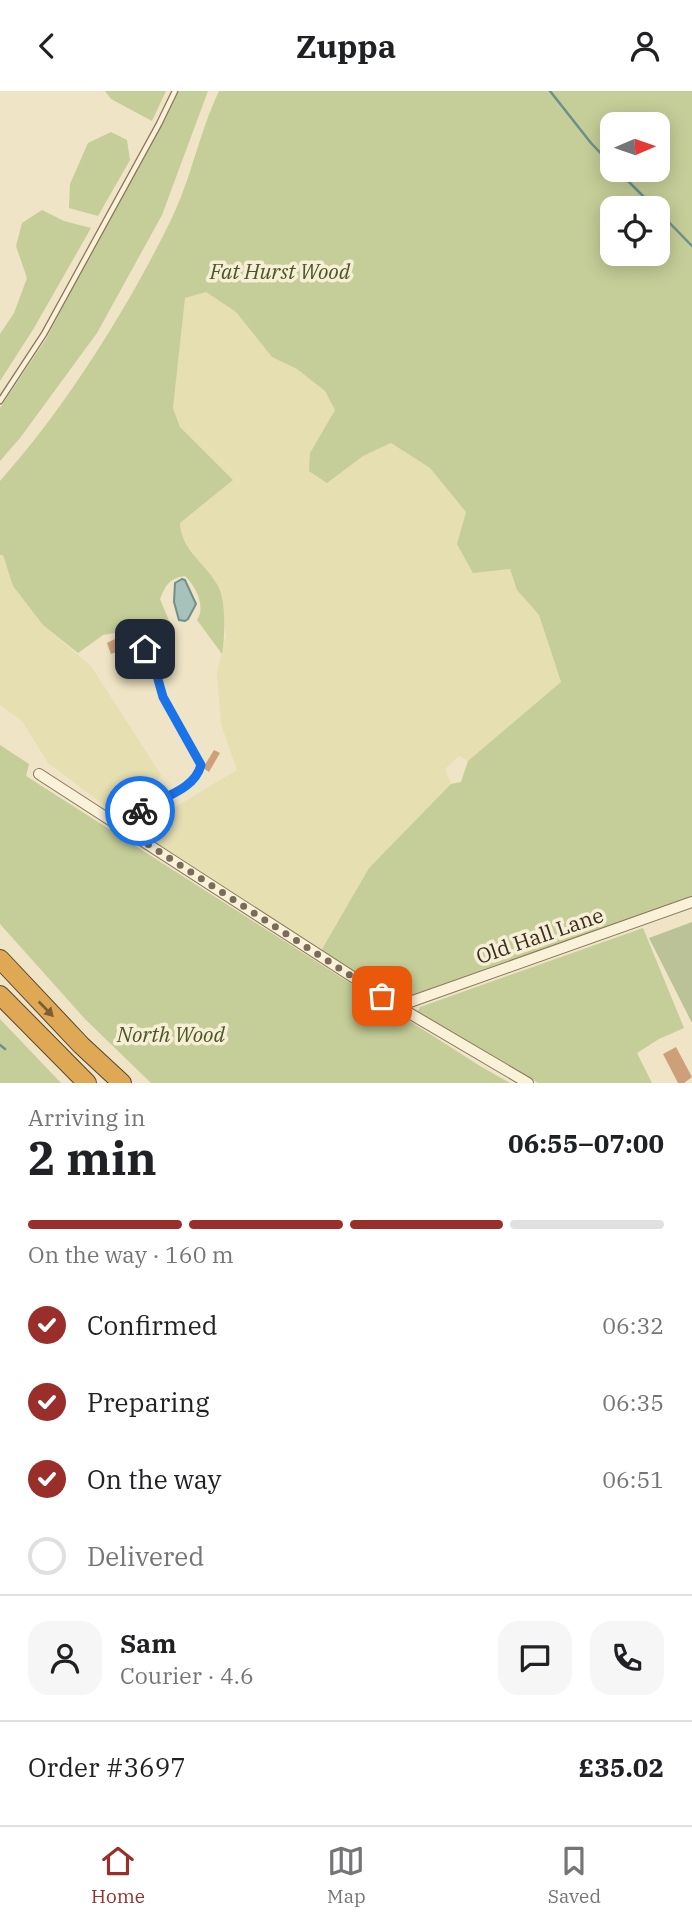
<!DOCTYPE html>
<meta charset="utf-8">
<style>
:root{--surface:#fff;--page:#f6f6f6;--text:#202124;--muted:#757577;--line:#e0e0e0;--accent:#9a2e2a}
body{margin:0;font-family:"IBM Plex Serif",serif;background:var(--page);color:var(--text);height:100vh;display:flex;flex-direction:column;font-size:26px;white-space:nowrap}
*{box-sizing:border-box;margin:0}
p{font-size:23px;color:var(--muted)}
.icon{flex:none;width:38px;height:38px;fill:none;stroke:currentColor;stroke-width:2;stroke-linecap:round;stroke-linejoin:round}
.map{position:relative;height:992px;overflow:hidden}
.drawer{display:flex;flex-direction:column;background:var(--surface);flex:1}
.drawer>*{flex:none}
.needle{width:46px;rotate:88deg}
.fabs{position:absolute;left:600px;top:21px;display:grid;gap:14px}
.fabs a{display:grid;place-items:center;width:70px;height:70px;border-radius:14px;background:var(--surface);box-shadow:0 4px 18px #0003;font-size:35px}
.pin{position:absolute;display:grid;place-items:center;width:60px;height:60px;color:#fff;margin:-30px;border-radius:14px;box-shadow:0 4px 10px #0006}
.courier{position:absolute;display:grid;place-items:center;width:70px;height:70px;margin:-35px;border:5px solid #1a73e8;border-radius:50%;background:#fff;color:#222;box-shadow:0 2px 9px #0007}
.head em{font-style:normal;font-weight:800}
.head div{display:flex;flex-direction:column-reverse}
.head{display:flex;align-items:center;justify-content:space-between;height:119px;padding:0 28px}
h1{font-size:46px;font-weight:800;line-height:52px}
.bar{display:grid;grid-template-columns:repeat(4,1fr);gap:10px 7px;align-content:center;height:84px;padding:0 28px}
.bar i{height:9px;border-radius:5px;background:var(--line)}
.bar .active{background:var(--accent)}
.bar p{grid-column:span 4}
.line{display:flex;align-items:center;gap:18px;padding:0 28px;border-top:2px solid var(--line)}
.line div{flex:1}
.round{display:grid;place-items:center;flex:none;width:74px;height:74px;border-radius:21px;background:var(--page)}
ol{padding:0 28px;list-style:none}
li{display:flex;align-items:center;gap:21px;height:77px}
li p{margin-inline-start:auto}
li .icon{padding:7px;border-radius:50%;background:var(--accent);color:#fff;stroke-width:4}
li:last-child{color:var(--muted)}
li i{width:38px;height:38px;border:4px solid var(--line);border-radius:50%}
header{display:flex;justify-content:space-between;align-items:center;height:91px;padding:0 28px;background:var(--surface);font-size:32px;font-weight:800}
.dock{display:flex;justify-content:space-around;align-items:center;height:98px;border-top:2px solid var(--line);background:var(--surface);font-size:19px;color:var(--muted)}
.dock a{display:grid;justify-items:center;gap:4px}
.dock .active{color:var(--accent)}
.map>svg:first-child{display:block}
.farmland{fill:#e5dfb2}
.green{fill:#c5cd98;fill-rule:evenodd}
.cemetery{fill:#bbc298}
.water{fill:#a7c2bb;stroke:#6d9189;stroke-width:2}
.lines{fill:none;stroke-linecap:round;stroke-linejoin:round}
.stream{stroke:#6d9189;stroke-width:2.5}
.building{fill:#cda07a}
.lane-casing{stroke:#8a765b;stroke-width:7}
.street-casing{stroke:#8a765b;stroke-width:12}
.highway-casing{stroke:#58442f;stroke-width:20}
.lane{stroke:#f9f1d8;stroke-width:4.5}
.street{stroke:#f9f1d8;stroke-width:10}
.highway{stroke:#dfa855;stroke-width:18}
.oneway{fill:#7c5e35}
.done{stroke:#796d59;stroke-width:7;stroke-dasharray:0 12.6}
.route{stroke:#1a73e8;stroke-width:9}
.labels{text-anchor:middle;stroke-width:7;stroke-linejoin:round;paint-order:stroke}
.park-label{font-size:21px;font-style:italic;fill:#485725;stroke:#f6eed5}
.street-label{font-size:21px;fill:#3a2d1f;stroke:#f6eed5}
</style>
<header><svg class="icon" aria-label="back" viewBox="0 0 24 24"><path d="M15 5l-7 7 7 7"/></svg>Zuppa<svg class="icon" aria-label="person" viewBox="0 0 24 24"><circle cx="12" cy="8" r="4"/><path d="M4 21q1-7 8-7t8 7"/></svg></header>
<div class="map">
<svg width="692" height="992" viewBox="0 0 692 992">
<rect width="100%" height="100%" fill="#efe4c5"/>
<path class="farmland" d="M206,201L236,221L272,266L297,278L325,300L335,319L310,362L327,392L363,365L391,352L430,377L466,421L457,453L510,478L517,499L539,524L561,592L468,670L459,665L445,678L451,693L369,777L321,860L135,740L237,679L221,633L217,582L226,544L219,498L180,445V432L233,389L180,336L173,317L185,207Z
M0,464H3L13,495L43,534L91,575L161,684L128,732L48,672L22,630L0,614Z"/>
<path class="green" d="M105,0H166L152,30L111,8Z
M176,0H208L162,124L97,242L20,347L0,370V317L46,248Z
M219,0H692V805L398,912L321,860L369,777L451,693L461,691L468,670L561,591L539,524L517,499L510,478L473,482L457,453L466,421L430,377L391,352L363,365L327,392L309,380L310,362L335,319L325,300L297,278L272,266L236,221L206,201L185,207L173,317L180,336L233,389L180,432C180,459 208,474 219,497C226,513 225,547 222,563L197,529C206,516 196,495 185,485C169,487 166,494 160,508L175,544L153,561L145,537L103,544L78,562L43,534L13,495L3,464H0V390C66,316 126,220 170,131C191,89 199,42 219,0ZM612,33H658V79H612ZM612,117H658V163H612Z
M111,41L127,49L130,69L98,125L69,117L70,93L88,52Z
M42,119L64,130L91,137L34,237L0,290V243L14,222L27,187L16,155L22,132Z
M0,654L29,673L26,685L480,975L510,992H151L85,928L0,833Z
M643,837L684,937L659,948L637,962L652,992H538L420,925L418,920L420,916Z
M0,928L61,992H0Z"/>
<path class="cemetery" d="M692,831V932L649,847Z"/>
<path class="water" d="M182,488L185,489L196,513L188,528L185,530L179,529L174,511L175,492Z"/>
<g class="lines">
<path class="stream" d="M550,0L591,52L612,74
M617,79L655,117
M658,120L692,155
M0,954L5,958"/>
</g>
<path class="building" d="M115,548L117,554L125,551L127,557L111,563L107,552Z
M214,659L220,662L209,681L203,677Z
M676,956L692,986L684,992H678L663,963Z"/>
<g class="lines">
<g class="lane-casing">
<path id="lane" d="M0,310L44,243L159,33L175,0
M126,739C131,733 134,725 140,720C159,702 193,703 201,674L163,606L152,567L145,558"/>
</g>
<g class="street-casing">
<path id="street" d="M39,683L404,919L528,992
M404,919L407,912L692,811"/>
</g>
<g class="highway-casing">
<path id="highway" d="M0,868L81,954L122,992
M0,904L87,992"/>
</g>
<use href="#lane" class="lane"/>
<use href="#street" class="street"/>
<use href="#highway" class="highway"/>
</g>
<defs><path id="oneway-solid" d="M-6-.8H1V-3.2L6.5 0L1 3.2V.8H-6Z" transform="scale(1.75)"/></defs>
<use class="oneway" href="#oneway-solid" transform="translate(46 918) rotate(46)"/>
<g class="lines">
<path class="done" d="M140,720L126,739L382,905"/>
<path class="route" d="M140,720C161,706 194,700 201,674L163,606L152,567L145,558"/>
</g>
<g class="labels">
<g class="park-label">
<text x="280" y="188">Fat Hurst Wood</text>
<text x="171" y="951">North Wood</text>
</g>
<g class="street-label">
<text transform="translate(540 845) rotate(-19)" y="7">Old Hall Lane</text>
</g>
</g>
</svg>
<div class="fabs">
<a><svg class="needle" viewBox="-14 -14 28 28"><path d="M0-13l5 13h-10z" fill="#e53935"/><path d="M0 13l5-13h-10z" fill="#757577"/></svg></a>
<a><svg class="icon" aria-label="locate" viewBox="0 0 24 24"><circle cx="12" cy="12" r="6"/><path d="M12 2v4M12 18v4M2 12h4M18 12h4"/></svg></a>
</div>
<div class="pin" style="left:382px;top:905px;background:#ea580c"><svg class="icon" aria-label="bag" viewBox="0 0 24 24"><path d="M5 8h14l-1 12H6zM9 8a3 3 0 0 1 6 0"/></svg></div>
<div class="pin" style="left:145px;top:558px;background:#1f2937"><svg class="icon" aria-label="home" viewBox="0 0 24 24"><path d="M3 11l9-7 9 7M6 9v11h12V9"/></svg></div>
<div class="courier" style="left:140px;top:720px"><svg class="icon" aria-label="bike" viewBox="0 0 24 24"><circle cx="6" cy="16" r="4"/><circle cx="18" cy="16" r="4"/><path d="M6 16l4-8h5l3 8M10 8l3 8H6M13 5h3"/></svg></div>
</div>
<section class="drawer">
<div class="head"><div><h1>2 min</h1><p>Arriving in</p></div><em>06:55–07:00</em></div>
<div class="bar"><i class="active"></i><i class="active"></i><i class="active"></i><i></i><p>On the way · 160 m</p></div>
<ol>
<li><svg class="icon" aria-label="check" viewBox="0 0 24 24"><path d="M5 12l5 5 9-10"/></svg>Confirmed<p>06:32</p></li>
<li><svg class="icon" aria-label="check" viewBox="0 0 24 24"><path d="M5 12l5 5 9-10"/></svg>Preparing<p>06:35</p></li>
<li><svg class="icon" aria-label="check" viewBox="0 0 24 24"><path d="M5 12l5 5 9-10"/></svg>On the way<p>06:51</p></li>
<li><i></i>Delivered</li>
</ol>
<div class="line" style="height:126px"><a class="round"><svg class="icon" aria-label="person" viewBox="0 0 24 24"><circle cx="12" cy="8" r="4"/><path d="M4 21q1-7 8-7t8 7"/></svg></a><div><b>Sam</b><p>Courier · 4.6</p></div><a class="round"><svg class="icon" aria-label="chat" viewBox="0 0 24 24"><path d="M4 5h16v11H9l-5 4z"/></svg></a><a class="round"><svg class="icon" aria-label="phone" viewBox="0 0 24 24"><path d="M5 4h4l2 5-3 2q2 4 5 5l2-3 5 2v4C11 20 4 13 5 4z"/></svg></a></div>
<div class="line" style="height:91px"><div>Order #3697</div><b>£35.02</b></div>
</section>
<nav class="dock">
<a class="active"><svg class="icon" aria-label="home" viewBox="0 0 24 24"><path d="M3 11l9-7 9 7M6 9v11h12V9"/></svg>Home</a>
<a><svg class="icon" aria-label="map" viewBox="0 0 24 24"><path d="M3 6l6-2 6 2 6-2v14l-6 2-6-2-6 2zM9 4v14M15 6v14"/></svg>Map</a>
<a><svg class="icon" aria-label="saved" viewBox="0 0 24 24"><path d="M7 4h10v16l-5-4-5 4z"/></svg>Saved</a>
</nav>
